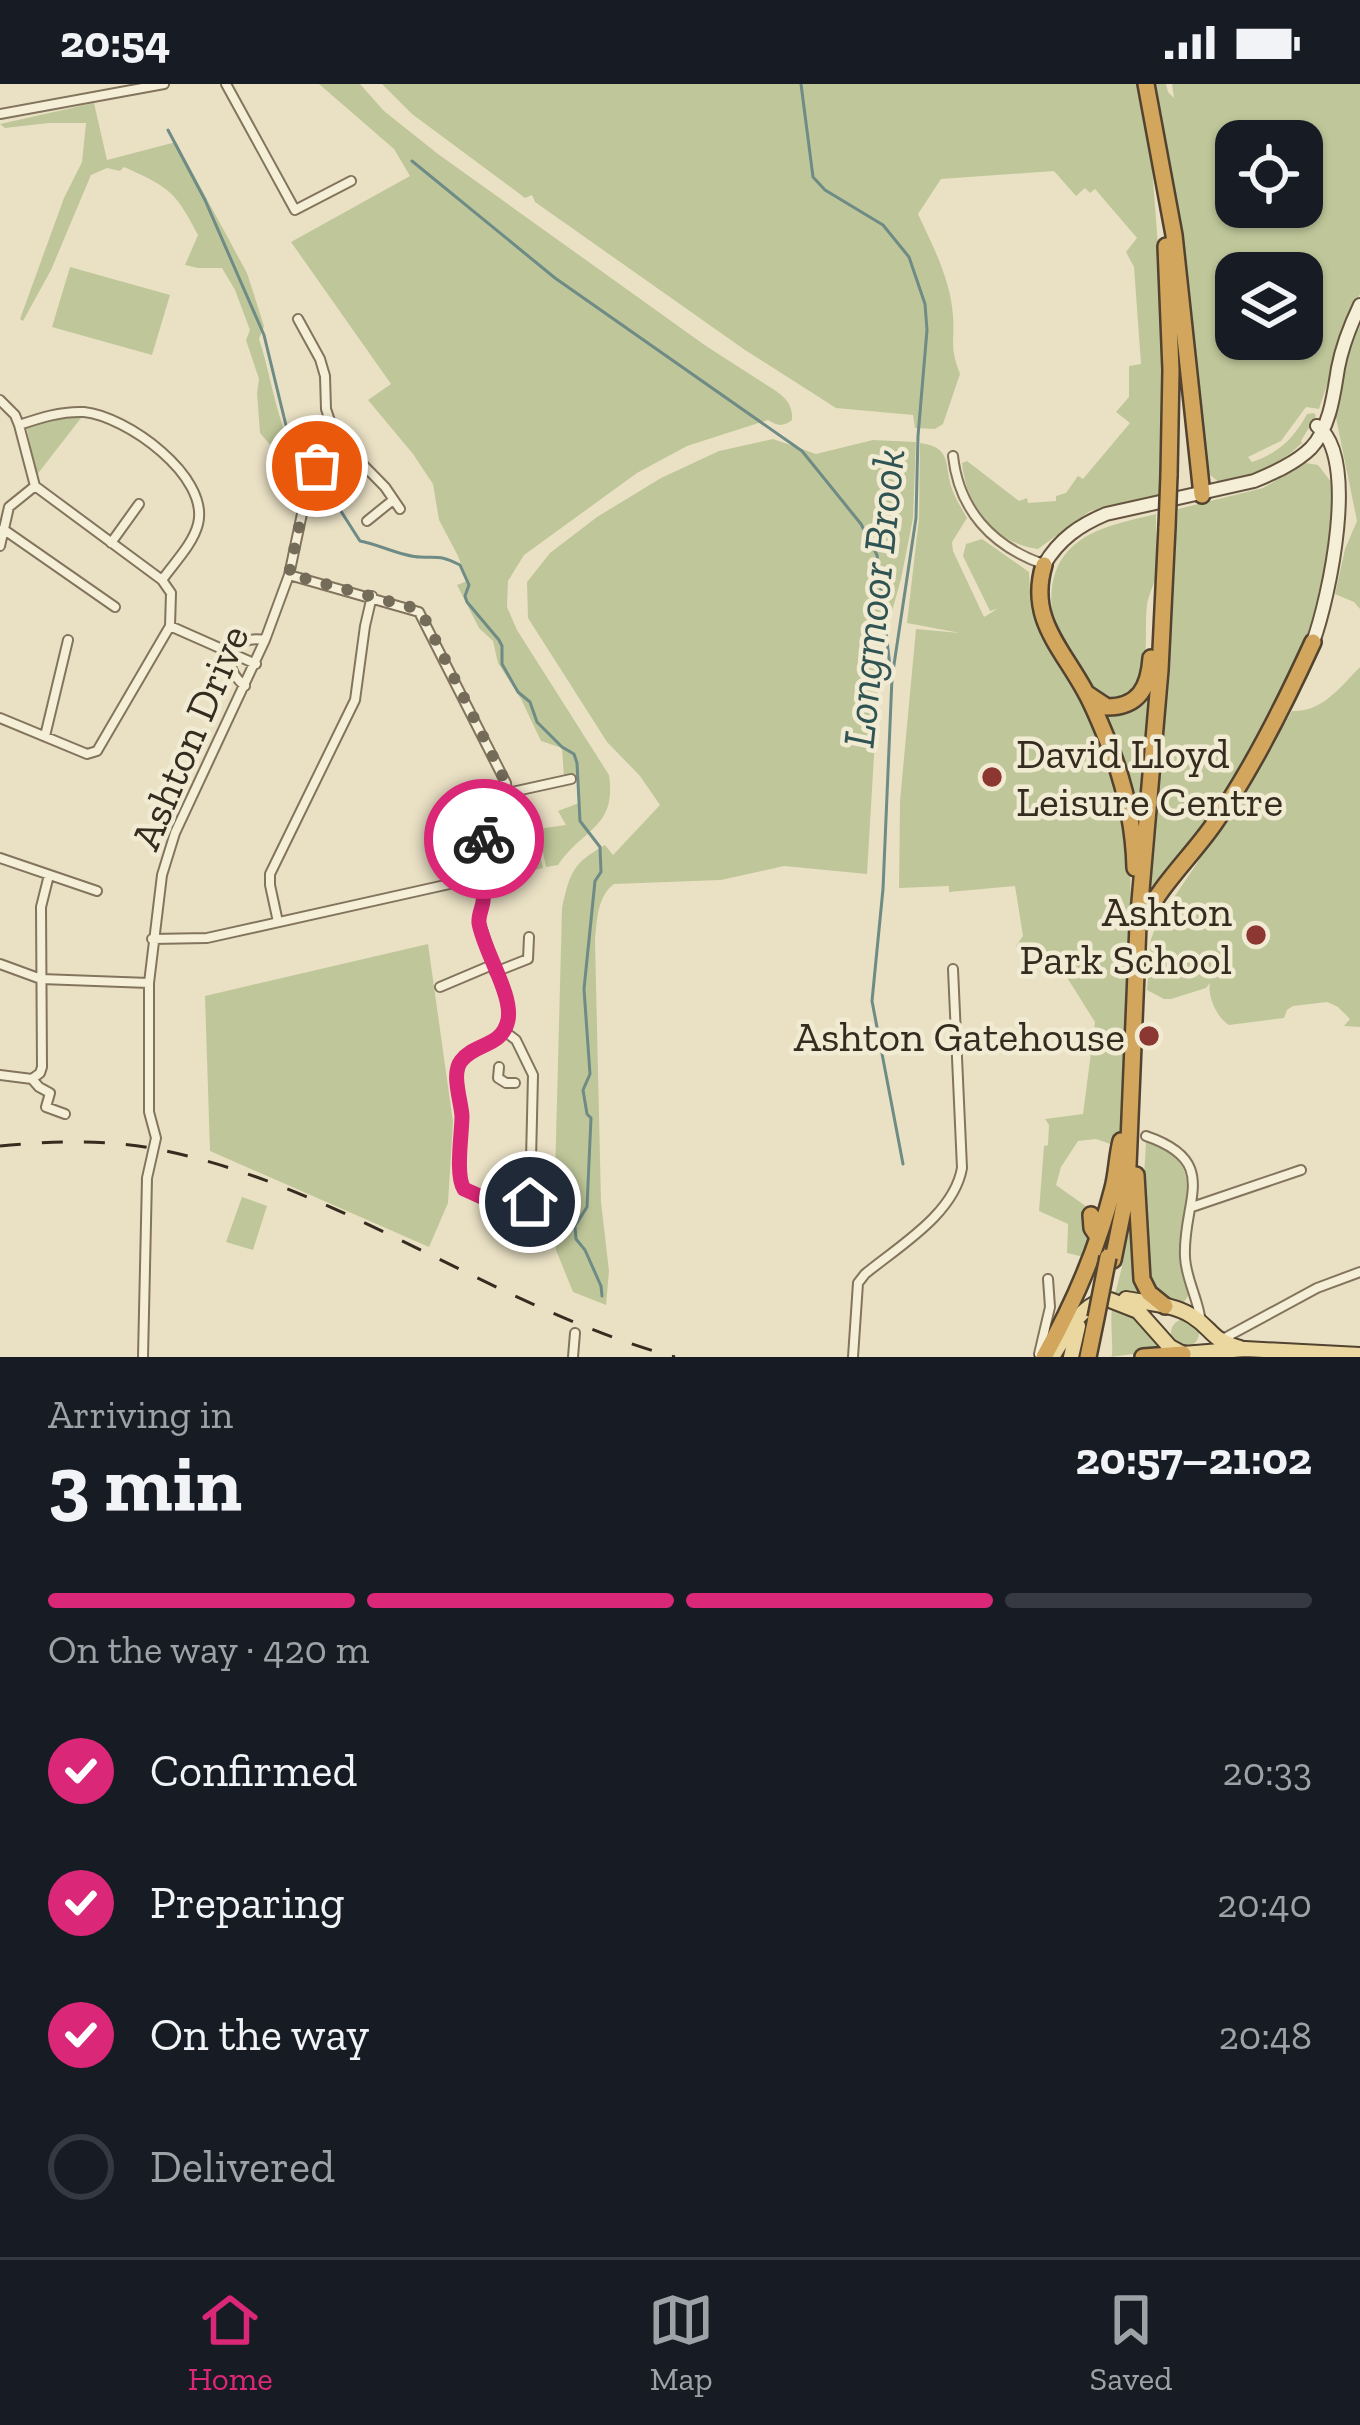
<!DOCTYPE html>
<meta charset="utf-8">
<style>
:root{--surface:#171b24;--page:#242831;--text:#f1f3f6;--muted:#9ea1a6;--line:#363941;--accent:#db2777}
body{margin:0;font-family:"Zilla Slab",serif;background:var(--page);color:var(--text);height:100vh;display:flex;flex-direction:column;font-size:45px;white-space:nowrap}
*{box-sizing:border-box;margin:0}
p{font-size:39px;color:var(--muted)}
.icon{flex:none;width:66px;height:66px;fill:none;stroke:currentColor;stroke-width:2;stroke-linecap:round;stroke-linejoin:round}
.map{position:relative;height:1273px;overflow:hidden}
.sheet{display:flex;flex-direction:column;background:var(--surface);flex:1}
.sheet>*{flex:none}
.controls{position:absolute;left:1215px;top:36px;display:grid;gap:24px}
.controls a{display:grid;place-items:center;width:108px;height:108px;border-radius:24px;background:var(--surface);box-shadow:0 3px 9px #0004;font-size:60px}
.pin{position:absolute;display:grid;place-items:center;width:102px;height:102px;color:#fff;margin:-51px;border:6px solid #fff;border-radius:50%;box-shadow:0 3px 12px #0007}
.courier{position:absolute;display:grid;place-items:center;width:120px;height:120px;margin:-60px;border:9px solid #db2777;border-radius:50%;background:#fff;color:#222;box-shadow:0 3px 15px #0007}
.summary em{font-style:normal;font-weight:700}
.summary div{display:flex;flex-direction:column-reverse}
.summary{display:flex;align-items:center;justify-content:space-between;height:204px;padding:0 48px}
h1{font-size:78px;font-weight:700;line-height:90px}
.bar{display:grid;grid-template-columns:repeat(4,1fr);gap:18px 12px;align-content:center;height:144px;padding:0 48px}
.bar i{height:15px;border-radius:9px;background:var(--line)}
.bar .selected{background:var(--accent)}
.bar p{grid-column:span 4}
ol{padding:0 48px;list-style:none}
li{display:flex;align-items:center;gap:36px;height:132px}
li p{margin-inline-start:auto}
li .icon{padding:12px;border-radius:50%;background:var(--accent);color:#fff;stroke-width:4}
li:last-child{color:var(--muted)}
li i{width:66px;height:66px;border:6px solid var(--line);border-radius:50%}
.status{display:flex;justify-content:space-between;align-items:center;height:84px;padding:0 60px;background:var(--surface);direction:ltr}
.status svg{height:33px;fill:currentColor}
.dock{display:flex;justify-content:space-around;align-items:center;height:168px;border-top:3px solid var(--line);background:var(--surface);font-size:33px;color:var(--muted)}
.dock a{display:grid;justify-items:center;gap:6px}
.dock .selected{color:var(--accent)}
.map>svg:first-child{display:block}
.green{fill:#bfc79a;fill-rule:evenodd}
.lines{fill:none;stroke-linecap:round;stroke-linejoin:round}
.stream{stroke:#6e8b86;stroke-width:3}
.street-casing{stroke:#83745d;stroke-width:12}
.secondary-casing{stroke:#655540;stroke-width:16}
.primary-casing{stroke:#524230;stroke-width:18}
.highway-casing{stroke:#524230;stroke-width:20}
.street{stroke:#f6efd7;stroke-width:8}
.secondary{stroke:#f6efd7;stroke-width:12}
.primary{stroke:#ead8a0;stroke-width:14}
.highway{stroke:#d2a65d;stroke-width:15}
.rail{stroke:#352b1f;stroke-width:3;stroke-dasharray:21 21;stroke-linecap:butt}
.highway-bridge-casing{stroke:#524230;stroke-width:20;stroke-linecap:butt}
.highway-bridge{stroke:#d2a65d;stroke-width:15}
.done{stroke:#746b59;stroke-width:12;stroke-dasharray:0 21.6}
.route{stroke:#db2777;stroke-width:15}
.poi-dot{fill:#8d3732;stroke:#f2ebd4;stroke-width:4.5}
.labels{text-anchor:middle;stroke-width:9;stroke-linejoin:round;paint-order:stroke}
.street-label{font-size:42px;fill:#352b1f;stroke:#f2ebd4}
.poi-label{font-size:42px;fill:#352b1f;stroke:#f2ebd4;text-anchor:end}
.water-label{font-size:45px;font-style:italic;fill:#305353;stroke:#f2ebd4}
</style>
<div class="status"><b>20:54</b><svg viewBox="0 0 49 12"><path d="M0 12V9h3v3zM5 12V6h3v6zM10 12V3h3v9zM15 12V0h3v12zM26 1h20v11H26zM47 4h2v5h-2z"/></svg></div>
<div class="map">
<svg width="1360" height="1273" viewBox="0 0 1360 1273">
<rect width="100%" height="100%" fill="#eae1c5"/>
<path class="green" d="M319,0H360L384,27L438,70L706,262L776,307C787,315 793,322 792,336C783,343 777,342 768,336L687,362L637,389L524,471L508,497L507,523L517,546L609,691C617,744 583,744 558,781L546,783L538,745L566,741L558,727L579,719V694L564,693L562,664L541,657L521,615L498,579L493,557L479,544L457,501L467,497L458,472L439,436L433,400L413,370L368,316L391,300L291,158L410,92L394,65Z
M382,0H1141L1152,82L1162,215V410L1090,427L1038,465C994,459 966,422 962,379L967,377L1019,417L1027,414L1028,419L1056,417V412L1066,409L1078,392L1083,395L1130,339L1116,328L1129,313V282L1141,280L1134,183L1126,168L1137,154L1095,105L1090,109L1085,104L1076,112L1054,87L941,95L918,130C933,162 951,197 953,232C955,260 949,261 960,290L943,340L935,345L915,344L913,331L836,324L745,266L535,118L532,111L525,114L412,30Z
M1154,0H1166L1168,8L1174,14L1172,0H1360V210L1347,240L1319,325L1306,323L1281,357L1248,373L1252,378C1278,370 1295,353 1307,330L1314,329L1316,332L1301,357L1302,359C1278,382 1253,394 1220,399L1205,387L1184,188ZM1236,57H1302V123H1236ZM1236,189H1302V255H1236Z
M94,19L107,76L176,58L247,189L264,242L259,255C273,297 276,342 301,379L298,382L283,368L279,371L260,349L257,309L259,295L246,256L250,246L235,206L222,184H198L185,181L198,151C175,106 168,103 124,83L120,87L107,84L91,91L51,186L23,237L20,235L64,114L82,78L86,39H49L5,44L0,40Z
M70,183L170,211L152,271L52,243Z
M1360,241V525L1354,518L1335,510L1345,465L1357,437L1336,334L1337,306L1348,268Z
M71,333L81,334L36,392L27,344L34,340Z
M773,355L816,370L873,356L916,358L913,434L901,495L880,570L867,790L784,782L721,796L614,800C597,813 597,836 595,856L601,1118L609,1187L606,1221L573,1208L556,1166L554,1132L562,824C570,788 573,779 605,761L613,771L660,721L640,692L607,658L528,534L527,498L550,469L597,433L661,394L719,367Z
M920,359C953,363 944,382 952,405C956,416 962,425 967,434L952,458L953,467L984,533L997,525L990,527L963,472L966,460L982,455L1029,488L1031,525L1041,553L1069,589L1105,661L1121,704L1130,766L1132,912L1127,1034L1113,1061L1096,1055L1078,1057L1061,1083L1056,1101L1101,1133L1084,1173L1067,1169L1068,1140L1039,1127L1044,1062L1048,1061L1049,1041L1045,1035L1083,1030L1095,938L1061,884L1016,862L1023,852L1015,802L949,808V802L899,804L900,717L916,545L960,549L907,539L919,434Z
M1306,379L1318,381L1332,399L1334,445L1310,551L1233,698L1205,745L1147,817L1178,425L1263,404Z
M1156,430C1156,451 1158,474 1155,495C1153,504 1148,512 1147,521C1144,546 1150,579 1137,603C1112,647 1079,584 1068,564C1064,557 1057,548 1055,540C1049,522 1050,495 1060,478C1080,444 1122,439 1156,430Z
M1360,583V943L1344,942L1350,935L1338,923L1327,918L1293,922L1287,926L1284,934L1229,941C1217,934 1207,912 1210,899L1206,904L1171,915H1164L1147,906L1151,855L1158,837L1245,708L1292,627C1323,628 1340,603 1360,583Z
M1151,605L1137,784L1098,624Z
M536,754L543,784L520,789L514,759Z
M428,860L453,1038L448,1119L429,1163L210,1067L205,912Z
M1146,1058C1211,1077 1179,1124 1181,1171C1181,1185 1185,1196 1190,1209L1184,1218H1171L1149,1201L1142,1126Z
M1132,1102L1148,1217L1115,1210L1122,1183L1121,1180L1116,1186Z
M242,1113L267,1122L253,1166L226,1158Z
M1112,1225L1131,1230L1165,1266L1110,1273L1112,1272C1113,1256 1110,1240 1112,1225Z
M1171 1249a14 14 0 1 1 28 0a14 14 0 1 1-28 0Z"/>
<g class="lines">
<path class="stream" d="M801,0L813,93L825,106L883,141L909,173L925,220L927,246L918,352L916,434L892,594L883,805L872,917L903,1080
M168,46L205,116L264,251L291,362L307,385
M412,77L555,194L802,367L861,440L877,471L891,591
M316,394L328,407L360,457C378,460 403,473 420,473C439,474 440,471 460,481L469,501L465,512L467,518L499,556L502,562V580L518,608L530,618L537,638L562,663L574,670L577,679L580,737L600,763L601,788L595,797L584,905L590,990L583,1006L587,1030L591,1034L587,1123L575,1142L576,1155L585,1166L601,1202L602,1212"/>
<g class="street-casing">
<path id="street" d="M226,0L295,126L351,97
M0,30L164,0
M298,235L320,275L325,292L326,325L335,352L385,403L400,425
M0,316L15,331L19,341L35,402L162,496L171,509L170,542L97,667L87,670L0,634
M19,341C40,334 61,327 84,328C126,332 210,392 198,440C193,460 174,479 162,496
M953,372C959,426 992,462 1043,480
M367,437L393,416
M3,445L115,523
M111,459L139,420
M0,462L9,423L35,402
M170,542L256,580
M245,602C218,581 231,550 265,556
M45,652L68,556
M507,709L571,695
M0,774L97,807
M464,792L482,808L484,814L479,837L509,925C504,972 475,953 459,979C452,991 461,1014 462,1027C462,1048 455,1089 463,1105L520,1129L525,1127L530,1118L533,991L516,956L504,947
M278,838L270,801V790L355,616L365,542L372,512
M152,855L207,854L454,799L468,786L507,709L506,699L419,528L289,491
M0,880L41,895L149,899
M495,888L528,875L529,853
M440,903L492,881
M499,983L498,994L506,999H515
M0,991L32,995L40,989L42,983L41,823L49,791
M32,995L39,1003L50,1009L46,1023L65,1030
M1146,1052C1222,1078 1182,1117 1185,1173C1186,1196 1199,1216 1201,1239
M1192,1123L1301,1086
M1221,1256L1317,1204L1360,1188
M1039,1270L1050,1223L1048,1195
M143,1273L147,1094L156,1054L149,1028V899L162,791L175,749L265,556L289,491L310,392L317,382L344,363
M573,1273L575,1249
M853,1273L858,1199L865,1190C899,1162 954,1130 962,1084L953,885"/>
</g>
<g class="secondary-casing">
<path id="secondary" d="M1044,481C1059,455 1080,441 1106,430L1254,397C1273,389 1296,379 1311,364C1330,344 1334,309 1338,284C1342,263 1351,240 1360,221
M1313,558C1329,514 1360,372 1317,342"/>
</g>
<g class="primary-casing">
<path id="primary" d="M1126,1215C1147,1219 1173,1220 1192,1232C1214,1246 1209,1255 1240,1264
M1110,1216L1138,1227L1170,1263L1183,1270L1245,1265L1360,1271
M1052,1273C1066,1251 1078,1224 1103,1216
M1071,1273L1078,1242"/>
</g>
<g class="highway-casing">
<path id="highway" d="M1146,0L1174,151L1202,411
M1166,162L1171,286L1169,391
M1044,481C1028,534 1061,563 1085,607C1094,623 1101,641 1108,658C1124,698 1134,741 1135,784
M1086,609L1107,623C1139,623 1149,603 1151,574
M1142,839C1159,802 1191,773 1214,740C1252,686 1286,617 1313,558
M1136,1091L1142,1195L1149,1209L1165,1222
M1091,1131L1092,1144L1098,1153
M1113,1176L1127,1106L1138,841L1160,586L1167,443
M1044,1273C1074,1219 1098,1164 1113,1104C1117,1089 1117,1072 1121,1057
M1088,1273L1096,1234
M1143,1273L1183,1270"/>
</g>
<use href="#street" class="street"/>
<use href="#secondary" class="secondary"/>
<use href="#primary" class="primary"/>
<use href="#highway" class="highway"/>
<path class="rail" d="M0,1062C50,1057 106,1055 156,1065C339,1100 496,1225 675,1273"/>
<g class="highway-bridge-casing">
<path id="highway-bridge" d="M1167,443L1169,391
M1096,1234L1108,1173"/>
</g>
<use href="#highway-bridge" class="highway-bridge"/>
</g>
<g class="lines">
<path class="done" d="M317,382L310,392L289,490L414,524L424,533L506,699L507,709L484,755"/>
<path class="route" d="M484,755L464,792C471,797 482,803 483,812C485,820 478,829 479,839C484,868 513,910 508,936C502,964 475,958 461,977C451,990 461,1016 462,1032C462,1050 455,1091 464,1105L515,1128L525,1127L530,1118"/>
</g>
<g class="poi-dot">
<circle cx="992" cy="693" r="12"/>
<circle cx="1256" cy="851" r="12"/>
<circle cx="1149" cy="952" r="12"/>
</g>
<g class="labels">
<g class="street-label">
<text transform="translate(189 653) rotate(-67)" y="15">Ashton Drive</text>
</g>
<g class="poi-label">
<text x="1016" y="684" text-anchor="start">David Lloyd<tspan x="1016" dy="48">Leisure Centre</tspan></text>
<text x="1232" y="842">Ashton<tspan x="1232" dy="48">Park School</tspan></text>
<text x="1125" y="967">Ashton Gatehouse</text>
</g>
<g class="water-label">
<text transform="translate(873 514) rotate(-84)" y="16">Longmoor Brook</text>
</g>
</g>
</svg>
<div class="controls">
<a><svg class="icon" aria-label="locate" viewBox="0 0 24 24"><circle cx="12" cy="12" r="6"/><path d="M12 2v4M12 18v4M2 12h4M18 12h4"/></svg></a>
<a><svg class="icon" aria-label="layers" viewBox="0 0 24 24"><path d="M12 4l9 5-9 5-9-5zM3 14l9 5 9-5"/></svg></a>
</div>
<div class="pin" style="left:317px;top:382px;background:#ea580c"><svg class="icon" aria-label="bag" viewBox="0 0 24 24"><path d="M5 8h14l-1 12H6zM9 8a3 3 0 0 1 6 0"/></svg></div>
<div class="pin" style="left:530px;top:1118px;background:#1f2937"><svg class="icon" aria-label="home" viewBox="0 0 24 24"><path d="M3 11l9-7 9 7M6 9v11h12V9"/></svg></div>
<div class="courier" style="left:484px;top:755px"><svg class="icon" aria-label="bike" viewBox="0 0 24 24"><circle cx="6" cy="16" r="4"/><circle cx="18" cy="16" r="4"/><path d="M6 16l4-8h5l3 8M10 8l3 8H6M13 5h3"/></svg></div>
</div>
<section class="sheet">
<div class="summary"><div><h1>3 min</h1><p>Arriving in</p></div><em>20:57–21:02</em></div>
<div class="bar"><i class="selected"></i><i class="selected"></i><i class="selected"></i><i></i><p>On the way · 420 m</p></div>
<ol>
<li><svg class="icon" aria-label="check" viewBox="0 0 24 24"><path d="M5 12l5 5 9-10"/></svg>Confirmed<p>20:33</p></li>
<li><svg class="icon" aria-label="check" viewBox="0 0 24 24"><path d="M5 12l5 5 9-10"/></svg>Preparing<p>20:40</p></li>
<li><svg class="icon" aria-label="check" viewBox="0 0 24 24"><path d="M5 12l5 5 9-10"/></svg>On the way<p>20:48</p></li>
<li><i></i>Delivered</li>
</ol>
</section>
<nav class="dock">
<a class="selected"><svg class="icon" aria-label="home" viewBox="0 0 24 24"><path d="M3 11l9-7 9 7M6 9v11h12V9"/></svg>Home</a>
<a><svg class="icon" aria-label="map" viewBox="0 0 24 24"><path d="M3 6l6-2 6 2 6-2v14l-6 2-6-2-6 2zM9 4v14M15 6v14"/></svg>Map</a>
<a><svg class="icon" aria-label="saved" viewBox="0 0 24 24"><path d="M7 4h10v16l-5-4-5 4z"/></svg>Saved</a>
</nav>
